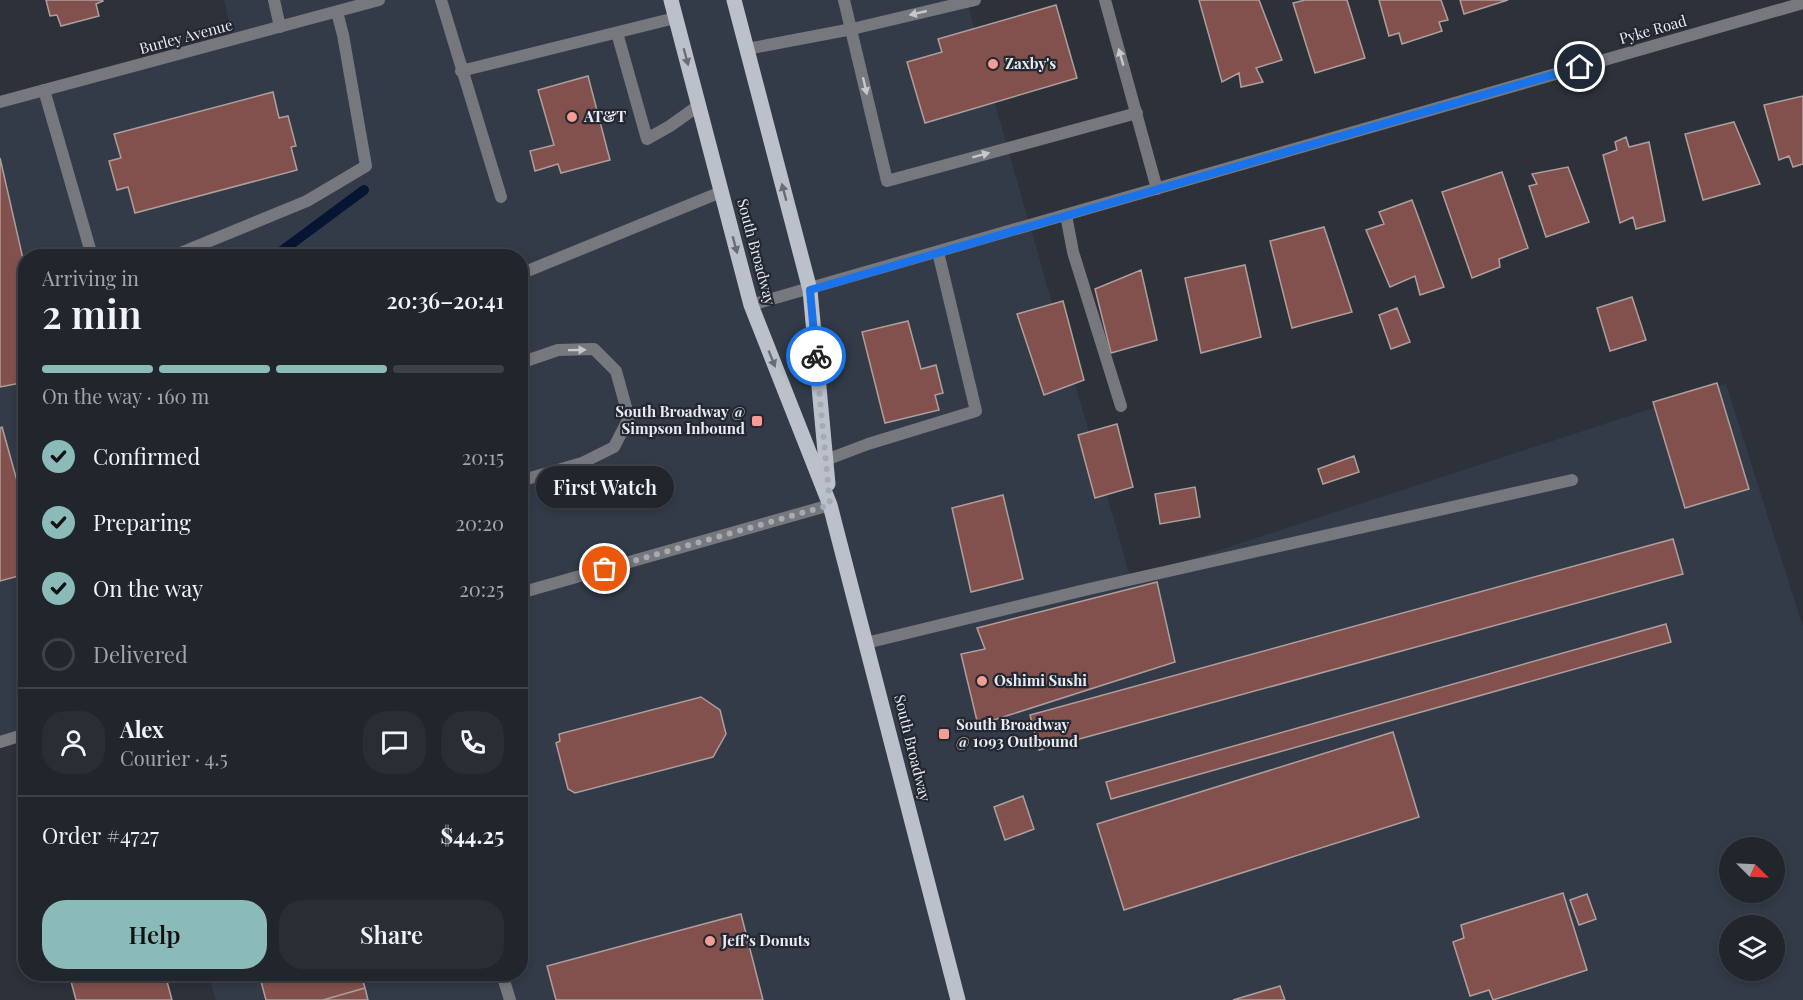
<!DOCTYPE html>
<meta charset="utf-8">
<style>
:root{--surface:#21252c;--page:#292d34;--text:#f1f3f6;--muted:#a2a5a9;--line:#3e4248;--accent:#8bbbb9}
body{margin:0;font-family:"Playfair Display",serif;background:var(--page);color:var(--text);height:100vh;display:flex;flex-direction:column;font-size:22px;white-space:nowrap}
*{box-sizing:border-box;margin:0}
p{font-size:20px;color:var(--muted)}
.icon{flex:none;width:33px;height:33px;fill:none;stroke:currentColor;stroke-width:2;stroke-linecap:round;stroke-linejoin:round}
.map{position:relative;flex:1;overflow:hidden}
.details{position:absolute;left:18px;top:249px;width:510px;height:732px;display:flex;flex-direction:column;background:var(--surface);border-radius:24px;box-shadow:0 3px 9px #0003,0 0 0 2px var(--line)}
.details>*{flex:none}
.needle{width:39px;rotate:114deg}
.fabs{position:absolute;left:1719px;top:837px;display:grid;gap:12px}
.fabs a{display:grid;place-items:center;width:66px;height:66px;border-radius:50%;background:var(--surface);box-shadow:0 3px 9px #0003,0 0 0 2px var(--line);font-size:30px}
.pin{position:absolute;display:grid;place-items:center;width:51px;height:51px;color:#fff;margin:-26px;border:3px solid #fff;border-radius:50%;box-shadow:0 2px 6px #0007}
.courier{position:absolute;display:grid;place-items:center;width:60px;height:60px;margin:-30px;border:4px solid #1a73e8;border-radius:50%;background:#fff;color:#222;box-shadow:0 2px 8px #0007}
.bubble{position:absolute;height:42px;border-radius:21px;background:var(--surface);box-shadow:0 3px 9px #0003,0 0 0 2px var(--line);font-size:20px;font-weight:600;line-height:42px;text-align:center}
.headline em{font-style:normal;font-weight:600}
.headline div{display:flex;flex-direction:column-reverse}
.headline{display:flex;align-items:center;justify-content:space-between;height:102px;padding:0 24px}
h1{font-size:39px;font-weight:600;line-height:45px}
.bar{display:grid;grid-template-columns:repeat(4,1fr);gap:9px 6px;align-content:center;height:72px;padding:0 24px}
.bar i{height:8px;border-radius:4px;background:var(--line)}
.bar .on{background:var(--accent)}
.bar p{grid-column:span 4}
.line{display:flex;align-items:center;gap:15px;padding:0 24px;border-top:2px solid var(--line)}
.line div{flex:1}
.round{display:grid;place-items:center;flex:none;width:63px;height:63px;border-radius:24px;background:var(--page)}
ol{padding:0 24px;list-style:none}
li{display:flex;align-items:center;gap:18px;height:66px}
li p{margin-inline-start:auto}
li .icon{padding:6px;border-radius:50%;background:var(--accent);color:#111;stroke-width:4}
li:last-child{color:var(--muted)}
li i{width:33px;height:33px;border:3px solid var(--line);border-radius:50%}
.action{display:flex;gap:12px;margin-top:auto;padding:12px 24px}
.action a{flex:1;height:69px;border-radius:24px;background:var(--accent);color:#111;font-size:24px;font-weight:600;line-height:69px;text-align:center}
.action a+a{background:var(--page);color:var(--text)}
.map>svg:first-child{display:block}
.built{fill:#333b48;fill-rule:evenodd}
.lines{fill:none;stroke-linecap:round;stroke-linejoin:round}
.stream{stroke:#071535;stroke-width:10}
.building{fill:#82514d;stroke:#ae9f9d;stroke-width:1.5}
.service{stroke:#76787d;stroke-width:12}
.minor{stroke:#76787d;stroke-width:12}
.primary{stroke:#bbc0ca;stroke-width:15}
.oneway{fill:#c6c8ce}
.oneway2{fill:#676c75}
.done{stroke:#a6aab1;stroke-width:6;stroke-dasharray:0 10.8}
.route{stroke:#1a73e8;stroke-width:8}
.poi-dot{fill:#f59c94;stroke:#232730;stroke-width:2}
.labels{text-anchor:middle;stroke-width:4.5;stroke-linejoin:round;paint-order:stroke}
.street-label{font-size:15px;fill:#e8ebf1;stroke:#232730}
.poi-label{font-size:15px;font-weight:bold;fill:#e8ebf1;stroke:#232730;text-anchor:start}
</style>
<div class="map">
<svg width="1803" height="1000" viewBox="0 0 1803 1000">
<rect width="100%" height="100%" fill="#2c313a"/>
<path class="built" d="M224,0H967L976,37L1131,579L1726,384L1803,627V1000H216L208,974H520V256H26L25,738L0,746V102L233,39ZM1730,848H1774V892H1730ZM1730,926H1774V970H1730Z"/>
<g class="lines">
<path class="stream" d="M275,256L364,190"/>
</g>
<path class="building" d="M46,0H102L103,1L96,4L99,16L61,26L57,15L50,16Z
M1199,0H1259L1282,60L1256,68L1263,82L1241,87L1239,73L1222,82Z
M1305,0H1347L1365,58L1315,73L1293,3Z
M1379,0H1441L1448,20L1439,22L1442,31L1402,44L1399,33L1389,36Z
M1460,0H1508L1464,14Z
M1056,5L1077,78L925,123L907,62L942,52L938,39Z
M588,76L610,160L561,173L558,164L535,171L530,151L554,145L538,90Z
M273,92L279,118L288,116L296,146L291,147L297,170L135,213L128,187L117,190L109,161L121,158L114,134Z
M1803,96V164L1793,167L1789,156L1779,160L1764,105Z
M1734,122L1760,184L1703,200L1685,134Z
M1626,137L1629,147L1649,142L1665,221L1636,229L1633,217L1620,223L1603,155L1617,150L1615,142Z
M0,158L26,272V382L0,387Z
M1568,167L1589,222L1546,237L1529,186L1537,184L1532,174Z
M1502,172L1528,248L1499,259L1500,267L1472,278L1442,192Z
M1412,200L1444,287L1420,295L1415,276L1390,287L1366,230L1384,224L1379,212Z
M1324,227L1352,312L1292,328L1270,241Z
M1245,265L1261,337L1201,353L1185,278Z
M1141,270L1157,340L1111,353L1095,289Z
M1632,297L1646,340L1610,351L1597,308Z
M1063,301L1084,380L1044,395L1017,314Z
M1397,308L1410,342L1391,349L1379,315Z
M908,321L921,369L936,365L943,393L935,395L939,410L885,423L862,332Z
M1717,383L1749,489L1685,508L1653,402Z
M1117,424L1133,487L1095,498L1078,435Z
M2,427L26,513V574L0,581V428Z
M1354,456L1359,472L1323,484L1318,469Z
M1195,487L1200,517L1160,524L1155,494Z
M1003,495L1023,579L971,592L952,508Z
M1673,539L1683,574L1039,750L1030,715Z
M1157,582L1175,662L978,725L961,654L985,649L977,628Z
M1666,624L1671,642L1111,799L1106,782Z
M701,697L720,710L726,734L713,757L575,793L568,789L556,743L560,741L559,734Z
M1393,732L1419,817L1124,910L1097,824Z
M1023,796L1034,829L1005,840L994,807Z
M1563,893L1587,970L1493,1000L1489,990L1470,996L1453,942L1464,938L1461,925Z
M1587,894L1596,919L1579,925L1570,900Z
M741,914L763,1000H556L547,966Z
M69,974H165L172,1000H76Z
M259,974H361L365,988L323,1000H266Z
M1280,986L1285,1000H1233Z
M365,988L368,1000H323Z"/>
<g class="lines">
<path class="service" d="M274,0L280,27
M441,0L501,197
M844,0L887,181L1137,113
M1105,0L1157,189
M617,33L647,139L670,126L698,106
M747,49L852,29L975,0
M461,71L675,18
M44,90L92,256
M1066,215L1073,252L1121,406
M173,256L307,201L366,166L343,35L337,12
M520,274L721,192
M520,363L558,350L594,349L616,371L629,418L614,447L582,463L520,481
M818,463L868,444L976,411L938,252
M866,643L1089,589L1572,480"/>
<path class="minor" d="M0,102L379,0
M751,305L1803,3
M520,593L830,505
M0,742L26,734
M502,974L510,1000"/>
<path class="primary" d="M671,0L751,305L830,505L958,1000
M734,0L810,290L828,484"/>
</g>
<defs><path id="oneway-solid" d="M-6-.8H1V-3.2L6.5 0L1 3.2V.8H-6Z" transform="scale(1.5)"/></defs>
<g class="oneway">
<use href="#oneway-solid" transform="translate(918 13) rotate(167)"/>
<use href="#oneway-solid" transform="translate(1121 57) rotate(-106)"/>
<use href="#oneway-solid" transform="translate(865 86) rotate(77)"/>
<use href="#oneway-solid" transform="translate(981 155) rotate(-15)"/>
<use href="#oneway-solid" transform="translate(577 350) rotate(-1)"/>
</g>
<g class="oneway2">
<use href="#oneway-solid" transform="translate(686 57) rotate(75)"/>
<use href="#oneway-solid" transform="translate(784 192) rotate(-105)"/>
<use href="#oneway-solid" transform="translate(735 245) rotate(75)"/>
<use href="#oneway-solid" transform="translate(772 359) rotate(68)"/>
</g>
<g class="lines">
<path class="done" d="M605,569L830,505L816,356"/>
<path class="route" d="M816,356L810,290L1580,67"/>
</g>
<g class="poi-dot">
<circle cx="993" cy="64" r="6"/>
<circle cx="572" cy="117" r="6"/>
<rect x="751" y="415" width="12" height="12" rx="3"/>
<circle cx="982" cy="681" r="6"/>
<rect x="938" y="728" width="12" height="12" rx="3"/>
<circle cx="710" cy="941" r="6"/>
</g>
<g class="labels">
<g class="street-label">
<text transform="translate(1653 30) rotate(-16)" y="5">Pyke Road</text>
<text transform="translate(186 37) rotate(-15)" y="5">Burley Avenue</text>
<text transform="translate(756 252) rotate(75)" y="5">South Broadway</text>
<text transform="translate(912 748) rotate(76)" y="5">South Broadway</text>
</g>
<g class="poi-label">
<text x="1005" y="69">Zaxby's</text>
<text x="584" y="122">AT&amp;T</text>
<text x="745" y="417" text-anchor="end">South Broadway @<tspan x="745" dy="17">Simpson Inbound</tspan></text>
<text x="994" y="686">Oshimi Sushi</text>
<text x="956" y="730">South Broadway<tspan x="956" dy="17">@ 1093 Outbound</tspan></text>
<text x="722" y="946">Jeff's Donuts</text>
</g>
</g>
</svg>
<div class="fabs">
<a><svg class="needle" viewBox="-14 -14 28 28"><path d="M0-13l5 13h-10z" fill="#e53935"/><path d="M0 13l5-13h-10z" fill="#a2a5a9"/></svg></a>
<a><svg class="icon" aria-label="layers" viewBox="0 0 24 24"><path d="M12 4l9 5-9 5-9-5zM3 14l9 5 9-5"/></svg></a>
</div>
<div class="pin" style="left:605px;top:569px;background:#ea580c"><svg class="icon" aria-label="bag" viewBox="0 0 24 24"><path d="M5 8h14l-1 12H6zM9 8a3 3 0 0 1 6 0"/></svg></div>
<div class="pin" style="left:1580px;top:67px;background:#1f2937"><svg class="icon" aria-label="home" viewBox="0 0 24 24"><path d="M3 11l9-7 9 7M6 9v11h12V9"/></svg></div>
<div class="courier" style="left:816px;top:356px"><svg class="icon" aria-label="bike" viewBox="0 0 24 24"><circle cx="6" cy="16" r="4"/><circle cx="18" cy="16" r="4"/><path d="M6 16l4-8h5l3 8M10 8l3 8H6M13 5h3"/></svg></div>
<div class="bubble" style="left:536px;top:466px;width:138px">First Watch</div>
<section class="details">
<div class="headline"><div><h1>2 min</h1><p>Arriving in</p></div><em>20:36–20:41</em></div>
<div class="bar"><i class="on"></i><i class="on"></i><i class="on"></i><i></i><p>On the way · 160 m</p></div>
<ol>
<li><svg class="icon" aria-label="check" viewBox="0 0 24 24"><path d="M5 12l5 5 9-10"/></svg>Confirmed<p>20:15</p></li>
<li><svg class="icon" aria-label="check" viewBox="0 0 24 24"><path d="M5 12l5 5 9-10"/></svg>Preparing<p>20:20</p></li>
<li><svg class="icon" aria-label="check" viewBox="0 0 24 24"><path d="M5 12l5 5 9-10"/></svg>On the way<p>20:25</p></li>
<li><i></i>Delivered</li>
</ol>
<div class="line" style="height:108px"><a class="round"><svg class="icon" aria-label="person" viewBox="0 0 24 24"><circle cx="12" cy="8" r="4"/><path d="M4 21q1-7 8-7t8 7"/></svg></a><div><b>Alex</b><p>Courier · 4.5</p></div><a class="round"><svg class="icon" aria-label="chat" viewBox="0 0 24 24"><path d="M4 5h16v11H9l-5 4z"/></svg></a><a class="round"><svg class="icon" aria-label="phone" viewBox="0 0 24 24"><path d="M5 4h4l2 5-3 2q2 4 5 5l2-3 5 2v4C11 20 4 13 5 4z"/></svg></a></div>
<div class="line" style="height:78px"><div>Order #4727</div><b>$44.25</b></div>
<div class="action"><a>Help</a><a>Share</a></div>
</section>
</div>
